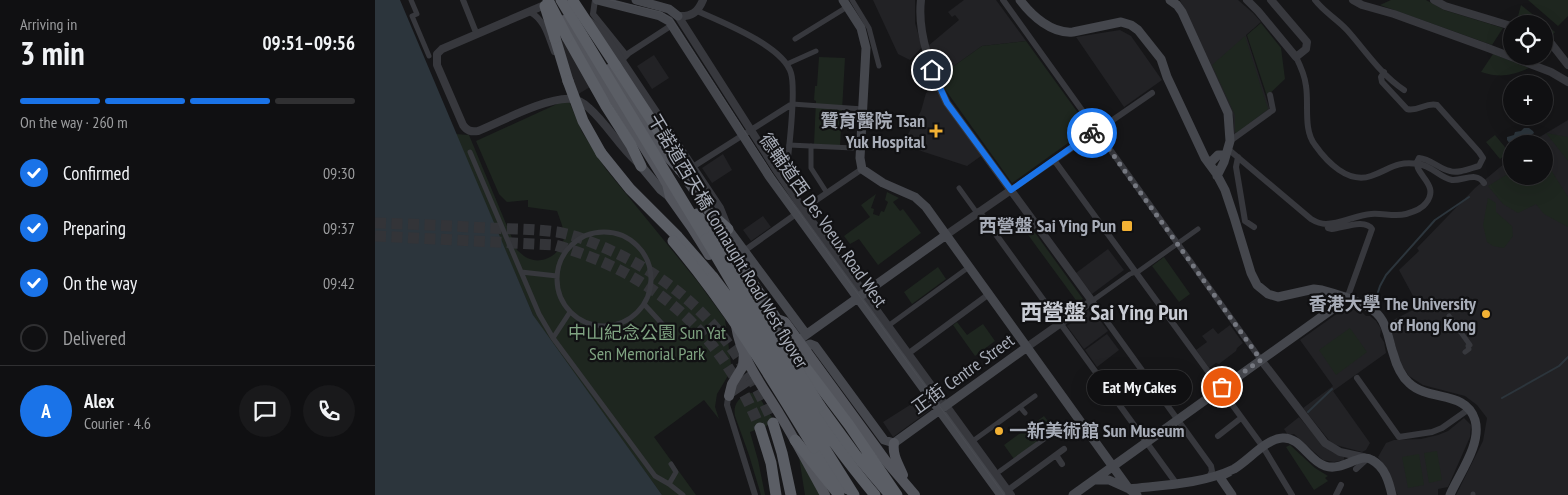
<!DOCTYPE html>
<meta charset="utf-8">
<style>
:root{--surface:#101012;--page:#19191b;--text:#f1f3f6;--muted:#9c9d9f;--line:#303032;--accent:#1a73e8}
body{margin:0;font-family:"PT Sans Narrow","Noto Sans TC",sans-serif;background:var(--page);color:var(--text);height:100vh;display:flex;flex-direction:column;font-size:19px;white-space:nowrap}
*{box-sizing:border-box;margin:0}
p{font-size:16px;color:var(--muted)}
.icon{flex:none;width:28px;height:28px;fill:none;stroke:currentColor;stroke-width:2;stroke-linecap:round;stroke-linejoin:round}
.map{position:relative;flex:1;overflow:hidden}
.side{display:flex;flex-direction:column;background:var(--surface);width:375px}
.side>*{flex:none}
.buttons{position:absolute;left:1128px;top:15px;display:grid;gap:10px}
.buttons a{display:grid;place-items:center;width:50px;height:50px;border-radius:50%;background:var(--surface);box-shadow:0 5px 20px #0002,0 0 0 1px var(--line);font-size:25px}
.pin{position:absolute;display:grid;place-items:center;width:42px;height:42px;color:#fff;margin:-21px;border:2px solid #fff;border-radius:50%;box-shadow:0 1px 5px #0007}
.courier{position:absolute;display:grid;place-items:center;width:50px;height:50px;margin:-25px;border:4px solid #1a73e8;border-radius:50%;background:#fff;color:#222;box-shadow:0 1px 6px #0007}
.bubble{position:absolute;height:35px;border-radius:18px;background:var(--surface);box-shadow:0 5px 20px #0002,0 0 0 1px var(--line);font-size:16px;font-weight:700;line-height:35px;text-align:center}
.head em{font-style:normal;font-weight:700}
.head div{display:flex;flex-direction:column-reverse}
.head{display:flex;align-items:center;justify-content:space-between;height:85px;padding:0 20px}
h1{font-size:32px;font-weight:700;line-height:38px}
.bar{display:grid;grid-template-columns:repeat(4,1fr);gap:8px 5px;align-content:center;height:60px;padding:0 20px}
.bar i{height:6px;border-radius:4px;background:var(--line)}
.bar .active{background:var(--accent)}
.bar p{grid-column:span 4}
.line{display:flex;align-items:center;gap:12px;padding:0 20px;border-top:1px solid var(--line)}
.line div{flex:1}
.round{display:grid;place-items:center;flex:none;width:52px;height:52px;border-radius:26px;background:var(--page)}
ol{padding:0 20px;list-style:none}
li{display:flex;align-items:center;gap:15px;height:55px}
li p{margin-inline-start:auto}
li .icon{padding:5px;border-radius:50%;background:var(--accent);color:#fff;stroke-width:4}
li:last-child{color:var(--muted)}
li i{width:28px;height:28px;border:2px solid var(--line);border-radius:50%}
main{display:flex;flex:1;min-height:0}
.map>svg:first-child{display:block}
.built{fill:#222225}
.green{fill:#1e261f}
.water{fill:#2c353c}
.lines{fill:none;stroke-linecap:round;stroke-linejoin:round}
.stream{stroke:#2c353c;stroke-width:2}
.trunk-tunnel{stroke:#333438;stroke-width:11;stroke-dasharray:11 5.5;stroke-linecap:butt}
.pedestrian{stroke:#37383d;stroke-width:5}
.minor{stroke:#37383d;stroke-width:6}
.tertiary{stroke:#37383d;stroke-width:8}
.secondary{stroke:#45474d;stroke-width:9}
.primary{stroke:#53555c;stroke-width:10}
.trunk{stroke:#5b5e65;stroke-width:11}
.tram{stroke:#4a4c52;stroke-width:1}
.trunk-bridge{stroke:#5b5e65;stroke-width:11}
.done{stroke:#757880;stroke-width:5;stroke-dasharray:0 9}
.route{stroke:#1a73e8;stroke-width:6}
.poi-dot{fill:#f2b134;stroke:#111113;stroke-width:2}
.labels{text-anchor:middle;stroke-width:4.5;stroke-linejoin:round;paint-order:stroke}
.poi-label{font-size:18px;font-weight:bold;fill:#a8adb8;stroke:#111113;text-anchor:end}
.street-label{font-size:18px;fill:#a8adb8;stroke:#111113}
.park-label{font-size:18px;fill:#7fa381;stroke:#111113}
.district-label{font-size:22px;font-weight:bold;fill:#c9ccd4;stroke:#111113}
</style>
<main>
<section class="side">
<div class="head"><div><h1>3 min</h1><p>Arriving in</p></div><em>09:51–09:56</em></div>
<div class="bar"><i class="active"></i><i class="active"></i><i class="active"></i><i></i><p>On the way · 260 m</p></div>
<ol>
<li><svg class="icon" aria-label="check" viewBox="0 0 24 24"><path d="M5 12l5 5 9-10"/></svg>Confirmed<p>09:30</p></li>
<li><svg class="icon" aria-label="check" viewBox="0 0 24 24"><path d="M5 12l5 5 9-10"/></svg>Preparing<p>09:37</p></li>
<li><svg class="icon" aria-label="check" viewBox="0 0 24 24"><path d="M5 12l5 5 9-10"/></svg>On the way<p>09:42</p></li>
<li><i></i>Delivered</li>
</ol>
<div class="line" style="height:90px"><b class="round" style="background:var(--accent);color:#fff">A</b><div><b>Alex</b><p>Courier · 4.6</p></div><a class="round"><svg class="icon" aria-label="chat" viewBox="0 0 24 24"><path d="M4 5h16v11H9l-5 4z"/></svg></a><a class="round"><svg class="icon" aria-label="phone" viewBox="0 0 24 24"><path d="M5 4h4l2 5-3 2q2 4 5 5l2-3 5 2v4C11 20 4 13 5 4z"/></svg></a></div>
</section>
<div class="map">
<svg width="1193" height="495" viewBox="0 0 1193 495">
<rect width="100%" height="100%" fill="#161618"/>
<path class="built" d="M498,0H540V23L547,47L535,60L523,54Z
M589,0H621L651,41L607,46L562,78L553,46L584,20L580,15L577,17L573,12Z
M805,0H863L878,13L886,22L871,35L895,110L863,134H859L858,115L853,103Z
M745,30L756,36L787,80L749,107L701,37Z
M191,38L220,84L200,96L176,43Z
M279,55L294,78L277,89L262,66Z
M560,88L570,106L606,156L592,166L543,150L546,140L532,136L546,111L551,93Z
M1193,120V495H1081L1108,441L1112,418L1102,405L1090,396L1048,385L1034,376L1025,363L1014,322L1044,307L1024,270L1044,251L1042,248L1100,188L1136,158V176H1169V144H1153Z
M348,154L357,170L337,183L327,168Z
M388,216L396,227L376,241L368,230Z
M733,249L749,270L717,294L701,273Z
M716,308L733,331L709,349L692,326Z
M970,308L985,310L991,316H995L1001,321L1006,329L1005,336L1009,342L1011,353L958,391L995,443L991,450L987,452L957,444L928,408L958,386L925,340Z
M855,325L868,343L862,348L861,351L844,364L841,363L834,368L821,350L832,342L827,336L838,328L843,334Z
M732,334L744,350L722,367L710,350Z
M546,398L555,410L518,437L508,422Z
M924,417L948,445L957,452L969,457V460L959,462L948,460L919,434L913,435L909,429Z
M1089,418L1096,425L1095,437L1073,487L1063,489V495H1023L1022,494L1014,472L1003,457L1011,443L1019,440L1046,439L1063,435L1073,431Z"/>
<path class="green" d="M1016,0H1051L1069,10L1128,28L1117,45L1005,5Z
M1153,0H1193V16L1183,26Z
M1146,5L1180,32L1175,38L1169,33V24H1141Z
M886,23L906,48L910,79L892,96L872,35Z
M870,36L893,109L862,133L860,132V115L837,65Z
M651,41L714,128L637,183L562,78L607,46Z
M1118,54L1154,68C1136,76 1125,78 1106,72Z
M444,57L470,58L465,146L439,144L441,101L439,100L440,86H442Z
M193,99L207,132L230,168L323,282L350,319L356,364L354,374L342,394L340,407L344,419L329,400L279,437L321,495H287L164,326L158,315L80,134L94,135L142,250C146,253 150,258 155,259C167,264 184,255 188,242C191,232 185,220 182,211L153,207V200L132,202L124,194L101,141Z
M1171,133L1193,137V161Z
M1120,135L1134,152L1125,159L1111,142Z
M1169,159L1193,197V227L1169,214L1161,204L1143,213L1128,204L1113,186L1136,172V176H1169Z
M512,192L524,198L518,202L525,211L528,209L546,233L503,265L484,239L475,244L469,236L495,217L486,205L501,194L496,208L499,209L498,214L504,216L506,211L509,212L513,202L510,200Z
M1113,198L1121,203V212L1137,226L1138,236L1129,248L1118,246L1112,242L1108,225Z
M650,219L708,299L703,303L648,228L641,233L638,228Z
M789,257L815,294L804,302L777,266Z
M563,267L571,279L537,304L529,292Z
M582,322L592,335L608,324L620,341L600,356L578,325Z
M975,328L992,352L961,375L944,350Z
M372,393C386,391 388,407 396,416C397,418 400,420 402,422L375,432L383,460L390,495H386L374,455L360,416C358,405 363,399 372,393Z
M669,416L679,429L639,459L629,445Z
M915,445L940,468L953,476L950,478L953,481L939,490L911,447Z
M1062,451L1067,480L1054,483L1049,453Z
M1044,454L1049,485L1033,488L1027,457Z
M424,457L445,495H430Z"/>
<path class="water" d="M0,0H25L158,315L287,495H0Z
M1149,128H1154L1158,131L1159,133L1144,144H1136V145L1132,140V137L1139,135L1140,132L1146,131Z"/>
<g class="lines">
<path class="stream" d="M999,304L1005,286L1011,275L1060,220L1094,197
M1127,398L1184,366L1193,357
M933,412L957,389"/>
<path class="trunk-tunnel" d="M0,223C38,224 76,226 114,228C137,229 160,229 182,232C201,235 222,244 239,252C316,288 366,346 398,423
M0,236L180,245C279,273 346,333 385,428"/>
<path class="pedestrian" d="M36,0L42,14L37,16L54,56
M477,0L494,28L504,66
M420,39L472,7
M412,64L441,51
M417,104L488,109
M414,145L478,148
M436,146V168L452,193
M95,152L164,314L178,338L280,476L294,484L308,495
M584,188L602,213
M182 279a47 47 0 1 1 94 0a47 47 0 1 1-94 0Z
M146,272L182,276
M717,301L755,274L764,271L823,229
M269,304L290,327
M1074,316L1095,345L1093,346L1094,349L1090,352
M513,326L594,267
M178,338L195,312
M645,407L650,413
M595,443L660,396
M625,471L679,432
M294,484L301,472L296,464
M1098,494V495"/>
<path class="minor" d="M88,0L100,30L103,33
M220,0L218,14L251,55
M628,0L886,360
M940,0C949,12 962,19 972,30C990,50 1006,75 1029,90
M322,11C347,22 408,46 416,73C421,90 415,138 413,158L410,166L402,171
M155,12C170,20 173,37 179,52
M921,57C926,67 930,76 931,86C934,104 928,130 940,145C952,162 973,184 996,176C1016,169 1020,161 1043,164C1056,165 1065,178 1077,180C1088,181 1101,171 1109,183
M249,58L254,53L297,25
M855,141L898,110L895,95
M853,149L936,219C941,222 945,224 951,224C966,224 981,215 996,214C1008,213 1020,217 1031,214C1038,212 1047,209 1051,203C1067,183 1034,173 1044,158C1056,159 1064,169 1075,171C1083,174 1096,168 1104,166L1108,158L1104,152L1062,105C1051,102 1043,112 1032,109L1007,82L1006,77L1009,72
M863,157L861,167L870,221L879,227
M679,160L888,447L917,495
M316,168L417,104
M636,190L777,93
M440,201L487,169
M604,211L801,483
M952,224L953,228L957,229C968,228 990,218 997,229L974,293L970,298
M369,251L421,214
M717,301L836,466L837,471L834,478
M530,356L614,294
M379,371C367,380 353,389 352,405L380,495
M982,378L1024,437L1057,432L1067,428L1094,409
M357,394L382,377
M843,436L866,418
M681,455L687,464
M981,469L993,458
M629,493L689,449
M961,495L966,485"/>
<path class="tertiary" d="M546,0C542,33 557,74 572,103L717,301L652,347
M872,0L883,11L921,57L931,49L932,42L896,0
M978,0L987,5L1019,14L1113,48L1176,72L1193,82
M1059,0L1070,6L1136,26
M172,4L67,49L62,54V65L88,125C92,131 96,132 103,131C125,122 174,96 197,99C203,100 209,103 214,108C232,124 244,146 262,162
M303,16L402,171L428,209L636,495
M303,16C317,17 323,12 328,0
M214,21L229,34L345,208L353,228
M1169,37L1175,42L1193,65
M571,235L636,190
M886,360L950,443L965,452L988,457"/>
<path class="secondary" d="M222,0L285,16L294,21L394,176L626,495
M261,0L294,9L303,16
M468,0L486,28L491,48L485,158L487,169L508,183L540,197L551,207L754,489L762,495
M645,0C657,16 677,34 698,32L746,22L756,25L763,30L786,59L792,77L830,158L841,173L850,190L859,217L876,273L882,285L893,294L903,297L939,289L947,290C962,294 996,304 1005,317C1013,327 1014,342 1018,353C1021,364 1025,375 1034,383C1054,402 1091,390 1100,420C1107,444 1084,474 1075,495
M795,0L802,5L807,12L853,113L855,141L849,162L842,176
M837,161L843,155H850
M266,166L286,190L295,197
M353,229L431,334
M418,344L571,235
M424,349L435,344L440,346L509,440L519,443L652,347
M854,472L848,475L846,479L857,495
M719,480H734L754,489
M754,489C789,485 827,484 859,469C873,461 891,439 907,438C925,436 934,461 950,466C968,472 984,452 997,460C1010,467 1014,482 1017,495
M698,495L963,305L960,294"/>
<path class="primary" d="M189,20L292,184L295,197L317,228L334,255
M234,69L290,154L305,170L335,213L346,234L402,319L403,327L419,352
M402,319L410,322L511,461L540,495
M361,326C366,359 388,387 405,415C421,441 435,468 450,495
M354,396L357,384L368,366L369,353
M519,443C517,455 524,465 528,475"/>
<path class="trunk" d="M186,0L331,239
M192,37L231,106L256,145L266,166
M180,38L193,81
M241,66L296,150L305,170
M226,153L255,189L303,237L338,277
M335,213L353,229
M322,214L338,235
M419,352L474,425L522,495
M445,406L480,454L515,495
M398,423L407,453L416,495
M385,428L396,463L401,495
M420,440L464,495
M439,448L459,475L473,489"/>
<path class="tram" d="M235,0L286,12L297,19L409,192L629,495"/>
<path class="trunk-bridge" d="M173,0L192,37
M198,1L241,66
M170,6L180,38
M193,81L208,121L226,153
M338,235L445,406
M331,239C383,327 434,417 500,495
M298,241C353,306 395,376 439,448
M338,277L362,309L479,495"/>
</g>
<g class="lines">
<path class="done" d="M717,133L721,131L886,360L847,387"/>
<path class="route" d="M557,70L572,103L636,190L717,133"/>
</g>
<g class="poi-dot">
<path d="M558.5 123.5h5v5h5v5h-5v5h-5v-5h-5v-5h5z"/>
<rect x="746" y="220" width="12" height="12" rx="2.5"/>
<circle cx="1111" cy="314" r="5"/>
<circle cx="624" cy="431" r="5"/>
</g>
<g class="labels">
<g class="poi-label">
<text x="550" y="127">贊育醫院 Tsan<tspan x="550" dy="21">Yuk Hospital</tspan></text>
<text x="741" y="232">西營盤 Sai Ying Pun</text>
<text x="1101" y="310">香港大學 The University<tspan x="1101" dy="21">of Hong Kong</tspan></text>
<text x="634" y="437" text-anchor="start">一新美術館 Sun Museum</text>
</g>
<g class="street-label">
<text transform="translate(448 220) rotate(55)" y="6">德輔道西 Des Voeux Road West</text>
<text transform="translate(353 241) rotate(59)" y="6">干諾道西天橋 Connaught Road West flyover</text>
<text transform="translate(588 374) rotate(-36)" y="6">正街 Centre Street</text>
</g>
<g class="park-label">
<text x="272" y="339">中山紀念公園 Sun Yat<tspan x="272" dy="21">Sen Memorial Park</tspan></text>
</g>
<g class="district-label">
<text x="729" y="320">西營盤 Sai Ying Pun</text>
</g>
</g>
</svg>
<div class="buttons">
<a><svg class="icon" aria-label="locate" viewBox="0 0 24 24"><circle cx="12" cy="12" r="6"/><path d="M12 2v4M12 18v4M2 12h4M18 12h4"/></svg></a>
<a>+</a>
<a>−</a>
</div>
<div class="pin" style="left:847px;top:387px;background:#ea580c"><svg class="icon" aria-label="bag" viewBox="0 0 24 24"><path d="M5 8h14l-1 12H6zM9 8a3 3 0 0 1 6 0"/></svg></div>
<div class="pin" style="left:557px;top:70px;background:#1f2937"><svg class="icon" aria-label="home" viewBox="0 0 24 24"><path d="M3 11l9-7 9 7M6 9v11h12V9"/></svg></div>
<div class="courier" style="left:717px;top:133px"><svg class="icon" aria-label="bike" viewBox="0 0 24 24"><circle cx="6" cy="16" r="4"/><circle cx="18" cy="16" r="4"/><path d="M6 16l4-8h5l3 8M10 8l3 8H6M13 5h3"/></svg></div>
<div class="bubble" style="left:712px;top:370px;width:105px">Eat My Cakes</div>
</div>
</main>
